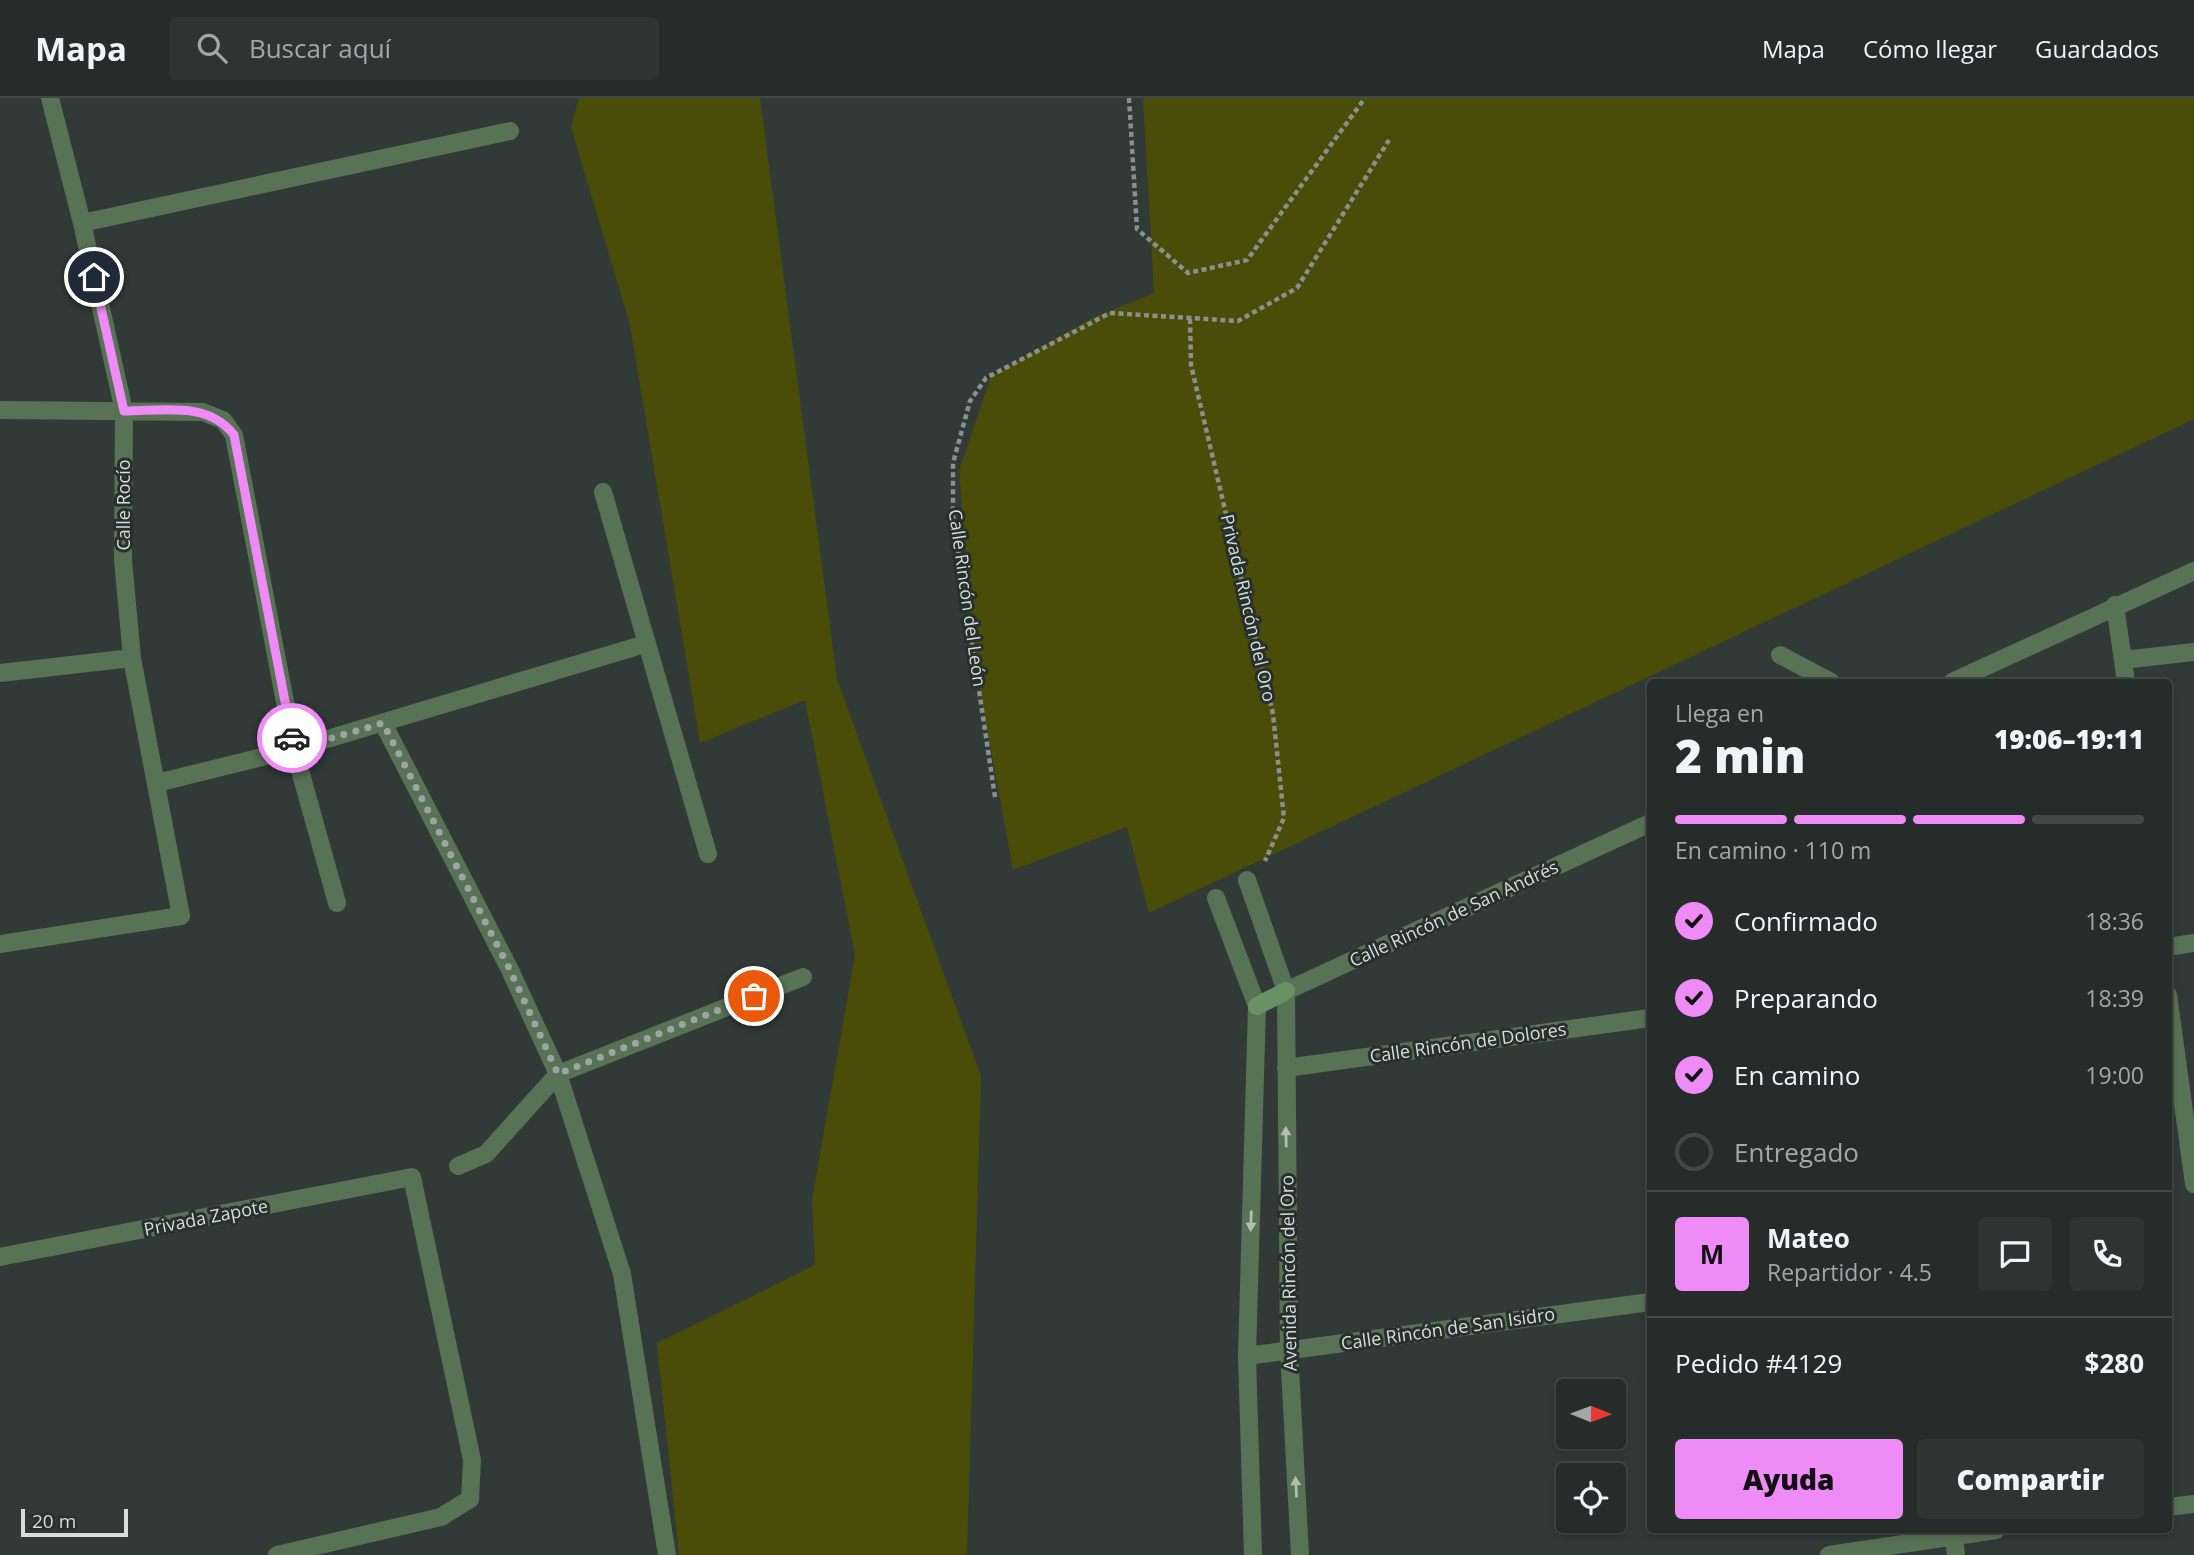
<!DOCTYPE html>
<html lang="es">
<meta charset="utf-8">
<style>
:root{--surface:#252c29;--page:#2d3431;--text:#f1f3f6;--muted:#a3a7a8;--line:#424846;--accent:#ef8bf6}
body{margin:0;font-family:"Open Sans",sans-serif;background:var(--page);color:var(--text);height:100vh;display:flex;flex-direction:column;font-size:26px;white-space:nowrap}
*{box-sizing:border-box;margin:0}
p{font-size:23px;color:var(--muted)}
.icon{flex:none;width:38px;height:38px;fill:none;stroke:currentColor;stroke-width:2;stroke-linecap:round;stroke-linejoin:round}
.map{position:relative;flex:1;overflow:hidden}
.panel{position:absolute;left:1647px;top:581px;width:525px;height:854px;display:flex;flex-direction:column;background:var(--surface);border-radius:7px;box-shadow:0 4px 10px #0003,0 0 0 2px var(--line)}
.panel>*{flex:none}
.needle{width:46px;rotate:91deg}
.buttons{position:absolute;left:1556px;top:1281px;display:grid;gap:14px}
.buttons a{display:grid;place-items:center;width:70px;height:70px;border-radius:7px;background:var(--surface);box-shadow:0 4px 10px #0003,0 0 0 2px var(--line);font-size:35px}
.scale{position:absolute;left:21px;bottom:18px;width:107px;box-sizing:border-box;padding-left:7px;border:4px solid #d8dddb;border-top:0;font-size:19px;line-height:24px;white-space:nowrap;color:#d8dddb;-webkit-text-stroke:5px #27302d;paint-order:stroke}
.pin{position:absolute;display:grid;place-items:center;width:60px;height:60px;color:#fff;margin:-30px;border:4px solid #fff;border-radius:50%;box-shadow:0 2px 7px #0007}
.courier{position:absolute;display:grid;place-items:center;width:70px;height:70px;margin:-35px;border:5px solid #ef8bf6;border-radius:50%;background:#fff;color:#222;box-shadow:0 2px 9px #0007}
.head em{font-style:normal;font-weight:800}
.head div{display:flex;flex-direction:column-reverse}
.head{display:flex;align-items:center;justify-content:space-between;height:119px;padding:0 28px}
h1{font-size:46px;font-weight:800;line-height:52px}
.bar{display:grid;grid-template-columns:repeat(4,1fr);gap:10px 7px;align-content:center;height:84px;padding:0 28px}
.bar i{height:9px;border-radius:5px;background:var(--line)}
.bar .on{background:var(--accent)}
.bar p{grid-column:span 4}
.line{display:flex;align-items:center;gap:18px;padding:0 28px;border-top:2px solid var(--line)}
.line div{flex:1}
.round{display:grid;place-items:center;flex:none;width:74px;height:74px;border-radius:7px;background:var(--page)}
ol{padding:0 28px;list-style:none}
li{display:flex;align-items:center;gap:21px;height:77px}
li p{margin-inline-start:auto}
li .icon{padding:7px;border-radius:50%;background:var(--accent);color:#111;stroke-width:4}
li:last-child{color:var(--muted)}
li i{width:38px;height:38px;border:4px solid var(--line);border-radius:50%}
.cta{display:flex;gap:14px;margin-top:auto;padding:14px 28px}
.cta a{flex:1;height:80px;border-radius:7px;background:var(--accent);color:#111;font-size:28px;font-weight:800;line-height:80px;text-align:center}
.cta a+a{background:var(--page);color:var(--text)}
header{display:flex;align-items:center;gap:42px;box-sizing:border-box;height:98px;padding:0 35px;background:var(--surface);border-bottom:2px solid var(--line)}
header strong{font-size:33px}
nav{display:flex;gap:38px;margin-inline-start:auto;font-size:24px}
.search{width:490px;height:63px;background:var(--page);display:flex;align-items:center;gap:18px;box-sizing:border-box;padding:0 24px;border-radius:7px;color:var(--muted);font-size:26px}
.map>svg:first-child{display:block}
.green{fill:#494d08}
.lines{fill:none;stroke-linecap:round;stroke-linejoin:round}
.path{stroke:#89908e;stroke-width:4.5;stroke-dasharray:5 3.5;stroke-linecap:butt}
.street{stroke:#587256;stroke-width:18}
.secondary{stroke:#689265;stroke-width:18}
.oneway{fill:#b2bdb3}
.done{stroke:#9ea4a2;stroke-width:7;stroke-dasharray:0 12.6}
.route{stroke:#ef8bf6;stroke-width:9}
.labels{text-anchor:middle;stroke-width:6;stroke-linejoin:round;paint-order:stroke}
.street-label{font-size:18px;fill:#d8dddb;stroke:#27302d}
</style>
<header>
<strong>Mapa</strong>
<div class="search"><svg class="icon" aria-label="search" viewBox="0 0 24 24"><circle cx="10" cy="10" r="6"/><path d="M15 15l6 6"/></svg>Buscar aquí</div>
<nav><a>Mapa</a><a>Cómo llegar</a><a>Guardados</a></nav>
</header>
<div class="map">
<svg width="2194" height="1457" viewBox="0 0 2194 1457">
<rect width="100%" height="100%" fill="#313a37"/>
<path class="green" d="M579,0H760L837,581L981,978L967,1457H679L657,1245L815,1167L812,1101L855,857L805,602L700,645L630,227L571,29Z
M1143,0H2194V321L1149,815L1127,729L1013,772L974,560L959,373L991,278L1090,221L1154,195Z"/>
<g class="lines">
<path class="path" d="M1129,0L1137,131L1188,175L1247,162L1365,0
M1190,221L1191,267L1273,616L1284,720L1265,763
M995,699L953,419V365L970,303L986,280L1110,215L1238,223L1297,190L1389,42"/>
<path class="street" d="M82,125L510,33
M0,312L203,314L223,322L234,337L294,651L337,805
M603,394L708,756
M2115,507L2126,584
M1780,557L1831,584
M2123,562L2194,554
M0,575L132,560
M1952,584L2194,473
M383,625L510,872L558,976L622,1176L667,1457
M157,685L294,651L645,546
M1247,782L1286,893L1289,1252L1300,1457
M1216,800L1257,908L1247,1258L1253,1457
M0,846L181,818L132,560L123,462L124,313L82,125L50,0
M2168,849L2194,845
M1286,893L1650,725
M2168,897L2194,1086
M1286,970L1650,920
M458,1068L486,1056L558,976L803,879
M0,1159L412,1079L472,1362L470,1401L441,1419L277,1457
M1247,1258L1650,1204
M2168,1409L2194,1406
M1953,1432L1956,1457
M1829,1457L1996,1432"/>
<path class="secondary" d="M1257,908L1286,893"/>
</g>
<defs><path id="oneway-solid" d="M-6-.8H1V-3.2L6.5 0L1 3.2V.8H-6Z" transform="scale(1.75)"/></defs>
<g class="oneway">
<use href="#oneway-solid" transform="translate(1286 1039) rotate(-91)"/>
<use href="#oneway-solid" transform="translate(1251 1123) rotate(92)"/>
<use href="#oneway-solid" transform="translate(1296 1389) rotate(-93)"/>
</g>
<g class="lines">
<path class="done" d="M292,640L294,651L383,625L510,872L558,976L754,898"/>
<path class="route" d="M94,179L124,313C163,313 208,303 234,337L292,640"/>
</g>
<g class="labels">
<g class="street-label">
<text transform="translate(124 407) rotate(-90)" y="6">Calle Rocío</text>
<text transform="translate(967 500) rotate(82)" y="6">Calle Rincón del León</text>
<text transform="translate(1248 510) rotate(77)" y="6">Privada Rincón del Oro</text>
<text transform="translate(1454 816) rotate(-25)" y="6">Calle Rincón de San Andrés</text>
<text transform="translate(1468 945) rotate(-8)" y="6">Calle Rincón de Dolores</text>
<text transform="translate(206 1120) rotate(-11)" y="6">Privada Zapote</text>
<text transform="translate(1289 1175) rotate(-91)" y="6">Avenida Rincón del Oro</text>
<text transform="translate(1448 1231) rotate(-8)" y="6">Calle Rincón de San Isidro</text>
</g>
</g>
</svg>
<div class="buttons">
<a><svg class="needle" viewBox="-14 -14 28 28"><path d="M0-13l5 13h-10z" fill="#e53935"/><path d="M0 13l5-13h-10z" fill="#a3a7a8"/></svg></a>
<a><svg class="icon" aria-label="locate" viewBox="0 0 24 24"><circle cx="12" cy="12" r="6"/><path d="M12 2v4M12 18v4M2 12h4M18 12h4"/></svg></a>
</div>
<div class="scale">20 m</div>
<div class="pin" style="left:754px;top:898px;background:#ea580c"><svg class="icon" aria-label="bag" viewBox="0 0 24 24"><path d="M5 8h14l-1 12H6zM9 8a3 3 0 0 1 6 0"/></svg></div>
<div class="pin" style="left:94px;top:179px;background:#1f2937"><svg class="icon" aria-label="home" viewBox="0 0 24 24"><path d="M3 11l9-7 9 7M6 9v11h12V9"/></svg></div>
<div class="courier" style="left:292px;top:640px"><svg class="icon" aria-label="car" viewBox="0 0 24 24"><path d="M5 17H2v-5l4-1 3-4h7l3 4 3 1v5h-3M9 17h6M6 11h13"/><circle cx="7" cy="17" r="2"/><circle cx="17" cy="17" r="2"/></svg></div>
<section class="panel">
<div class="head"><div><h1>2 min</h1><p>Llega en</p></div><em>19:06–19:11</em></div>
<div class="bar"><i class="on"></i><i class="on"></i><i class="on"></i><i></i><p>En camino · 110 m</p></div>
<ol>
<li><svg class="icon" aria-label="check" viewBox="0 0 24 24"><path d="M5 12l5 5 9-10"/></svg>Confirmado<p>18:36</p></li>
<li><svg class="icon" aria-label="check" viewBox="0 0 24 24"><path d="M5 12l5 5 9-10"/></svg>Preparando<p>18:39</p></li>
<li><svg class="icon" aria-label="check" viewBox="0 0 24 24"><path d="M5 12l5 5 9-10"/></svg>En camino<p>19:00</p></li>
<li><i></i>Entregado</li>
</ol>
<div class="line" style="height:126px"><b class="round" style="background:var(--accent);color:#111">M</b><div><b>Mateo</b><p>Repartidor · 4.5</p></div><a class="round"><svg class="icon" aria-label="chat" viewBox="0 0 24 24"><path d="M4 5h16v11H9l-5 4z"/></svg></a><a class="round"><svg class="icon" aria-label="phone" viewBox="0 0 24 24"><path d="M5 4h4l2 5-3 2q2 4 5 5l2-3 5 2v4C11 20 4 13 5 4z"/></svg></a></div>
<div class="line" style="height:91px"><div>Pedido #4129</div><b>$280</b></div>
<div class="cta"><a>Ayuda</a><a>Compartir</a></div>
</section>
</div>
